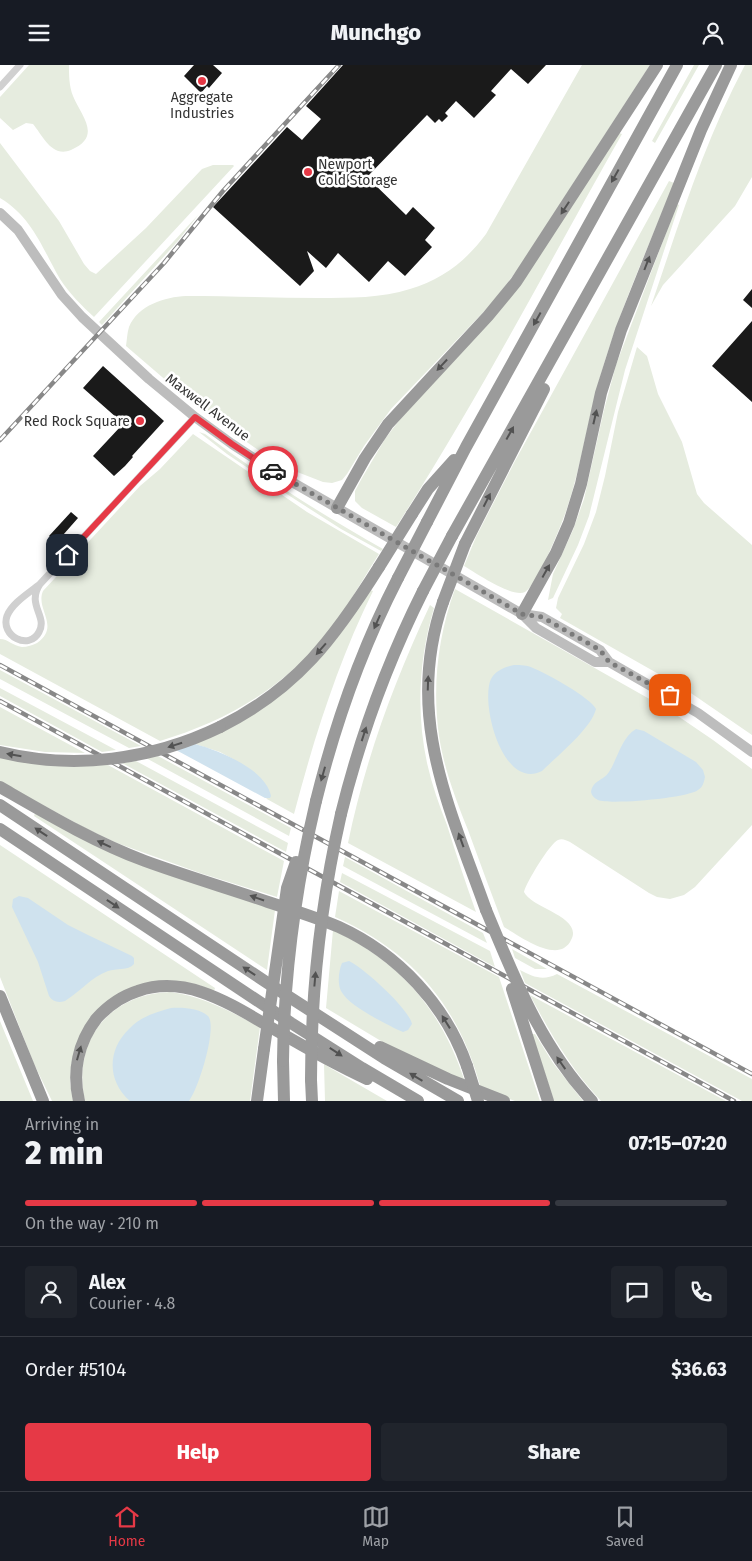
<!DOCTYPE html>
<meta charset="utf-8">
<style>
:root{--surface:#171b24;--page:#20242c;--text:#f1f3f6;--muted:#9ea1a6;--line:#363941;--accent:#e63946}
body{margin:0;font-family:"Fira Sans",sans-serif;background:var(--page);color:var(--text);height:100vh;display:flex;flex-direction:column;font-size:19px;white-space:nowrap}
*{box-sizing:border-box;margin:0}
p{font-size:16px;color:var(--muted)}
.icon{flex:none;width:28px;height:28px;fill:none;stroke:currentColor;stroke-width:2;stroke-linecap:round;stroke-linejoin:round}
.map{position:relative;height:1036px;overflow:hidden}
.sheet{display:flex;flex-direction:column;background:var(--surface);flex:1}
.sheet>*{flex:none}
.pin{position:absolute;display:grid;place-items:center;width:42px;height:42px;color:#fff;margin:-21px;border-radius:10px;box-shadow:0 2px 8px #0006}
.courier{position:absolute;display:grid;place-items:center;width:50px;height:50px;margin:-25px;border:4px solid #e63946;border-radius:50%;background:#fff;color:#222;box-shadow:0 1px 6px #0007}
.head em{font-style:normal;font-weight:800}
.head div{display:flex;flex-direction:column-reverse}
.head{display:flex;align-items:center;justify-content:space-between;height:85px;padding:0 25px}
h1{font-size:32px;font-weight:800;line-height:38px}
.bar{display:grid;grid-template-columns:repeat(4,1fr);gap:8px 5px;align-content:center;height:60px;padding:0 25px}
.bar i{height:6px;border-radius:4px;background:var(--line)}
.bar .selected{background:var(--accent)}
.bar p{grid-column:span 4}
.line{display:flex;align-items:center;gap:12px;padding:0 25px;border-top:1px solid var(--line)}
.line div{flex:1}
.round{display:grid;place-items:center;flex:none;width:52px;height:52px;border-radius:5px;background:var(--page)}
.primary-button{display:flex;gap:10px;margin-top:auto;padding:10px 25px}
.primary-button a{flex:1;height:58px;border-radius:5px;background:var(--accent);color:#fff;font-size:20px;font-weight:800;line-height:58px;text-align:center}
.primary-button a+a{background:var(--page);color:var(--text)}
header{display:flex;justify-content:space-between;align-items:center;height:65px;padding:0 25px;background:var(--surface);font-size:22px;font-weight:800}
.tabs{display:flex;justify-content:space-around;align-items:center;height:70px;border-top:1px solid var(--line);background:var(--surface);font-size:14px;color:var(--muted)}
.tabs a{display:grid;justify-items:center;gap:2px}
.tabs .selected{color:var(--accent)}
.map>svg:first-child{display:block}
.green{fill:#e6ecdf}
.water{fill:#cfe2ee}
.building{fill:#1a1a1a}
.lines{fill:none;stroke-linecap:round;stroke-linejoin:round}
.street{stroke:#d0d0d0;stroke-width:7}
.secondary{stroke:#bdbdbd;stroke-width:10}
.highway{stroke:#9a9a9a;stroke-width:12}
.rail-casing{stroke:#888;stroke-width:4.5}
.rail{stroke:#fff;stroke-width:2.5;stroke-dasharray:8;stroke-linecap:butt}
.highway-bridge{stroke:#9a9a9a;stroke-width:12}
.oneway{fill:#525252}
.done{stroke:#7a7a7a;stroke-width:5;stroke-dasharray:0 9}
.route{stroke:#e63946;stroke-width:6}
.poi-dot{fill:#e63946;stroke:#fff;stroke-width:2}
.labels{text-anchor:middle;stroke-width:5;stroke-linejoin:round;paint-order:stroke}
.poi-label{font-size:14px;fill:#333;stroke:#fff}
.street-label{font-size:14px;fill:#333;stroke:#fff}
</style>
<header><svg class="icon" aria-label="menu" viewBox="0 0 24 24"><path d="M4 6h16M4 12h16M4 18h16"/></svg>Munchgo<svg class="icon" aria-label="person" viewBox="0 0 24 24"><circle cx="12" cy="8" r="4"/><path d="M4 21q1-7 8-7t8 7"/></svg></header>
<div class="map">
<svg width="752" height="1036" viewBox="0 0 752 1036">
<rect width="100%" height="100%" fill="#fff"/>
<path class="green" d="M29,0H69C69,10 69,21 73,31C81,51 103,71 71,85C52,93 43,71 33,59L26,58L13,65L0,53V32Z
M582,0H650L518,204L492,238L391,344L364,381L347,409L342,415L332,418L323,417L287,403L271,394L197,342L126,281C127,275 127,268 129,262C138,240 165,232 186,231C230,231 275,233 319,233C349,233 382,233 410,224C442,215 467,195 486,169Z
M694,0H699L655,78L652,76Z
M745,0H752V112L735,141L663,220L651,241C679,159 704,77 745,0Z
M619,68L622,69C547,201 478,335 396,462L362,443L355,436V426L362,413L385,374L401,353L464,285Z
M0,78L59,156L84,199L90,206L96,209L146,163L202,104L213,100H233L234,101L94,252C82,241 69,228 60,214C42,183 33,153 0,133Z
M669,116L674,118C650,178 623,237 604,299C587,351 582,406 562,457C557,470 536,521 525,527C512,533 476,508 464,501L476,472L515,396Z
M677,139L679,140L625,305L589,451L578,480L553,533L548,535L553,509L573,465L584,434L604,345L616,300Z
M199,149L178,176L102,260L99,257Z
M637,282L647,291L658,329L682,377L697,429L704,438L752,480V670L685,624L560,553L562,549L556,543L558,533L584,479L596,447L605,411L618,347Z
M199,367L205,369C261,411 321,449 383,484L381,486L341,464L282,426L227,389Z
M193,369L307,447L379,489C360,518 344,550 320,577C277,627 223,657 160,676L0,589V574C8,574 13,581 22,582C27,582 33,580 37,578C61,561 35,544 43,526L140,421L160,404Z
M455,524L669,645L713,675L752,704V760L695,822L684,830L670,834L657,832L649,828L570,777C566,775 562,773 558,775C550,778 526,818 524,827C531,843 584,852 571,875C570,878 567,881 564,883C548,892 518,870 504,862C492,830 480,798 468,765C456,735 444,704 439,671C432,621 438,571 455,524Z
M370,525L373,526C338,597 314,673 294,749L265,733L267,734L233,694L220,687L195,679L246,654Z
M430,540L434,543C419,593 416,647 427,698C432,720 439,740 447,760C456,789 466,819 476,847L348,778C365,695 394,617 430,540Z
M0,605L141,681L129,683L0,614Z
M0,623L116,685L102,687L0,631Z
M0,642L85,688L45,687L0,680Z
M158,691L291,763L289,771L146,693Z
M0,693L108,700L284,796L277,832L200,808L117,778L87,764L0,717Z
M136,696L288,778L286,787L122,698Z
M35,748L275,845L267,905L34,751Z
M0,780L215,923L214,926L199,920L177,916L112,933L71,999L70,1018L73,1036H52L34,999L0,912Z
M345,792L483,868L487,878L343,801Z
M342,808L490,886L495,902L340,817Z
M339,826L499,912L540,1036H515L481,1024C459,941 413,887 335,852Z
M333,865C401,897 442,946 465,1017L391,982L326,943Z
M512,884L547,904H535L515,893Z
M520,905C533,912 543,916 557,909L752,1014V1036H742L525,918Z
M170,927C203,931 231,947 260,962L250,1036H85C72,976 109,929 170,927Z
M530,930L726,1036H601C571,1004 550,968 530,930Z
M0,956L33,1036H0Z
M532,969H535L553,998L583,1036H554Z
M324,999L332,1004L387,1036H325Z"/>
<path class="water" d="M514,600C521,600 527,600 533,603C546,608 591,633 596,644C591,664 557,691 542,706C502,726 480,637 491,614C496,605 505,602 514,600Z
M636,664L644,666L696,697L703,705L705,712C704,717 703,722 698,725C688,733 610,740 598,735C594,733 592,731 591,727C593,715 603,716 609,707C618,693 621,673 636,664Z
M195,679C218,685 266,704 271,731L270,733H265L176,685Z
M19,831L28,833L68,860L88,870L132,891L134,893V899C128,906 116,903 108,906C91,912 80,927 65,936C58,938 53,937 49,931L38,897L12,842L13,834Z
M349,896C364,903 409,944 412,959L408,965L403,967L396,964C381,956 349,941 341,926C337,918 339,905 342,898Z
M171,943C182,942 199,943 208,951C218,962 198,1025 189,1036H130C107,1016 107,985 129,964C140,952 156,947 171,943Z"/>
<path class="building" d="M194,0H213L222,8L209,23L207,21L201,28L184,11Z
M343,0H546L528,19L511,4L491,26L496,30L474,53L456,36L445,48L448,51L442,57L439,54L435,58L427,50L367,112L406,150L413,142L435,163L425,175L432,182L405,211L388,196L369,217L338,188L326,203L307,186L314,206L300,221L213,142L287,62L302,75L321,54L306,41Z
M752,224V243L743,235Z
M752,256V337L712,301Z
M103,301L164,356L132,391L133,392L125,401L114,411L93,391L121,361L116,355L117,353L83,323Z
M71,447L78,453L56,478L49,471Z"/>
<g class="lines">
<path class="street" d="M0,22L20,0
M40,519C26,540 48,551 39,567C29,586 0,571 7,551C12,538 29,528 40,519L195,352"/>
<path class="secondary" d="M0,148L18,165L62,230L82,252L149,314L195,352L232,379L278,409L522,549L536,563L595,597H609
M522,549L542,552L600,585L609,597L698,648L752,687"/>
<path class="highway" d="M337,443L365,393L388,359L488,251L516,217L657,0
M412,449L428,424L454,395
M427,457L466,382L677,0
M452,471L716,0
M465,479L544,324
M443,537C404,650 449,741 486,845
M522,549L556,488L569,458L581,419L601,328L621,265L701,65L731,0
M220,662C297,624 335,572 379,502
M0,722C47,749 94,777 145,796C186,811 227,823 268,837C292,845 316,852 339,862C398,889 446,940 467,1001
M316,736C335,659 362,583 398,513
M0,740L266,917L384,993L458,1036
M341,749C360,672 387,598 423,526
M0,764L291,958L362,1003L418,1036
M0,931L43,1036
M380,982L448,1014L504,1036
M283,996L284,1036
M311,1015L312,1036
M79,1036C72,1007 78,977 97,953C108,941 122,931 138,926C189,908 236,943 279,967C308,984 337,1000 367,1014
M257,1036L264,984"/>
<g class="rail-casing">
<path id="rail" d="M0,375L164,198L223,126L339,0
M0,600L752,1009
M0,636L734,1036"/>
</g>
<use href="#rail" class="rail"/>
<path class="highway-bridge" d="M379,502L412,449
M398,513L427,457
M423,526L452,471
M443,537L465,479
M0,687C74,705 152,695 220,662
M486,845C515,914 540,980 592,1036
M512,924L548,1036
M264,984L287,823L296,797
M283,996C284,908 296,821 316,736
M467,1001L478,1036
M311,1015C311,925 321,837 341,749"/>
</g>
<defs><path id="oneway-solid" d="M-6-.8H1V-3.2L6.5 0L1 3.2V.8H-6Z" transform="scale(1.25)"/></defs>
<g class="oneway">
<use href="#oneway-solid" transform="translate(615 111) rotate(119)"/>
<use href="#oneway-solid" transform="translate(565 143) rotate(123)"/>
<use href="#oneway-solid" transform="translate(647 198) rotate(-69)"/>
<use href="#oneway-solid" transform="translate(537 254) rotate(119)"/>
<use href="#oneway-solid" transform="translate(442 300) rotate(133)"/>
<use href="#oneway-solid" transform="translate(595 352) rotate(-77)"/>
<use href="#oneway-solid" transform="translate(510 368) rotate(-61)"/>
<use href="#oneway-solid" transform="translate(487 435) rotate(-63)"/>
<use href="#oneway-solid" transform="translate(546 506) rotate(-61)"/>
<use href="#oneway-solid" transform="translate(377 557) rotate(114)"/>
<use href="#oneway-solid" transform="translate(321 584) rotate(131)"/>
<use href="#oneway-solid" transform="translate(428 618) rotate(-88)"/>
<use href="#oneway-solid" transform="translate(364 669) rotate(-72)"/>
<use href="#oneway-solid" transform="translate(175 680) rotate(162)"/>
<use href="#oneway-solid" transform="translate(14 690) rotate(-170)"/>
<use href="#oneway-solid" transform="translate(323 709) rotate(106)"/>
<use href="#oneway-solid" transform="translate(41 767) rotate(-146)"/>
<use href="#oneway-solid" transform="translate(461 775) rotate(-110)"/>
<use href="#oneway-solid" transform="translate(104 779) rotate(-155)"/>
<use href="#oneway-solid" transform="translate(257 833) rotate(-161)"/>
<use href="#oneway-solid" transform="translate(113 839) rotate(34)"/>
<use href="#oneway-solid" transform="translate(249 906) rotate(-146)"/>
<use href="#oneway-solid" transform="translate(315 914) rotate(-85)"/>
<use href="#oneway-solid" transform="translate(446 957) rotate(-122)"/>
<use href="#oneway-solid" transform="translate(336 987) rotate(33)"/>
<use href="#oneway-solid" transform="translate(79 988) rotate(-74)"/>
<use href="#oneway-solid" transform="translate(561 998) rotate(-125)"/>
<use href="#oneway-solid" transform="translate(416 1012) rotate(-149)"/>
</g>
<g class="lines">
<path class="done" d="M273,406L522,549L542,552L600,585L609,597L670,630"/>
<path class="route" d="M67,490L195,352L232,379L273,406"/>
</g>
<g class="poi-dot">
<circle cx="202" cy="16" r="5"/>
<circle cx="308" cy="107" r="5"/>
<circle cx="140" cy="356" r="5"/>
</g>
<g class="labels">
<g class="poi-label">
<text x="202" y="37">Aggregate<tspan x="202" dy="16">Industries</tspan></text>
<text x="318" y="104" text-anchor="start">Newport<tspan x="318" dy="16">Cold Storage</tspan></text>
<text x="130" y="361" text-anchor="end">Red Rock Square</text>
</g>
<g class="street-label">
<text transform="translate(208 342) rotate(37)" y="5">Maxwell Avenue</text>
</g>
</g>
</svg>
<div class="pin" style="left:670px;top:630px;background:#ea580c"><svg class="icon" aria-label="bag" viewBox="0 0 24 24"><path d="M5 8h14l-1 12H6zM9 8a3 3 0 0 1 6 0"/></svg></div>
<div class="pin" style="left:67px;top:490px;background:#1f2937"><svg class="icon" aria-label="home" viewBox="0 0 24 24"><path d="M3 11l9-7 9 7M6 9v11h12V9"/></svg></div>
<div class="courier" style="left:273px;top:406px"><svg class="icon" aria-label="car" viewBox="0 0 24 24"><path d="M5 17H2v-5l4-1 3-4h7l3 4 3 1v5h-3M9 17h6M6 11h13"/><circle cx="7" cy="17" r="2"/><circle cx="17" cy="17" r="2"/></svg></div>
</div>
<section class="sheet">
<div class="head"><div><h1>2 min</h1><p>Arriving in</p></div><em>07:15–07:20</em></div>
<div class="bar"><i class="selected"></i><i class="selected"></i><i class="selected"></i><i></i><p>On the way · 210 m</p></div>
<div class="line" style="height:90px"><a class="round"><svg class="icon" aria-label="person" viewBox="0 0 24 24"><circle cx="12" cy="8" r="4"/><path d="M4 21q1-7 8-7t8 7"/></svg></a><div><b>Alex</b><p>Courier · 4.8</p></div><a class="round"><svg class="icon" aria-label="chat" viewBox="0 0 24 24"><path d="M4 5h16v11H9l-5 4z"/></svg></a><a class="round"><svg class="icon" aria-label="phone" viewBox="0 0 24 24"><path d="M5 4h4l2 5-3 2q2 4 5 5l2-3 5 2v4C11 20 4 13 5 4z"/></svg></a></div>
<div class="line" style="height:65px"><div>Order #5104</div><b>$36.63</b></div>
<div class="primary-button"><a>Help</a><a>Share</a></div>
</section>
<nav class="tabs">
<a class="selected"><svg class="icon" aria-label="home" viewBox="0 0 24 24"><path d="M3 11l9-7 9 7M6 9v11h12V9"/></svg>Home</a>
<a><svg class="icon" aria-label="map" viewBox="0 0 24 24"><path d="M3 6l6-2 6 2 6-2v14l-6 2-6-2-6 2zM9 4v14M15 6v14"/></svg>Map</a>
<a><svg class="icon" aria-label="saved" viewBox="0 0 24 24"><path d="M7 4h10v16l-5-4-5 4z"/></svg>Saved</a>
</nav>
